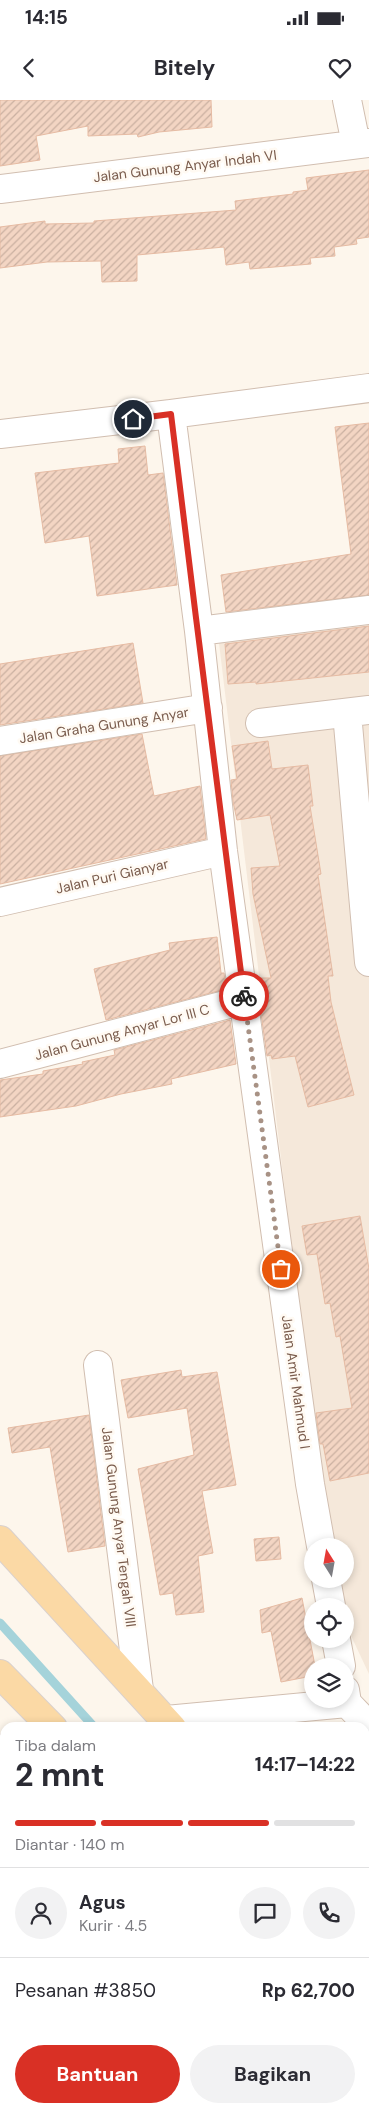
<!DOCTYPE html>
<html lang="id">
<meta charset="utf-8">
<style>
:root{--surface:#fff;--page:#f2f2f3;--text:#2b2b33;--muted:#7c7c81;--line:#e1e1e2;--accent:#d93025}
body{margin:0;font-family:"DM Sans",sans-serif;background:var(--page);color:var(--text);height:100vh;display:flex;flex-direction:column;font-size:19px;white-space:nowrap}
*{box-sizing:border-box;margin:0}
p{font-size:16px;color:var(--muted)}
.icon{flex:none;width:28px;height:28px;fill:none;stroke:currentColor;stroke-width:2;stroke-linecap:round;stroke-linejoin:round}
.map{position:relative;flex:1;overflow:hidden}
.details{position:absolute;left:0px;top:1622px;width:370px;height:391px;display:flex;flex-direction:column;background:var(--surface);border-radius:15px 15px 0 0;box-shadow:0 2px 8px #0003}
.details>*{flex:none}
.needle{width:32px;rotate:349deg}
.tools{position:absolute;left:304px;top:1438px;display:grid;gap:10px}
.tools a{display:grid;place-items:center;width:50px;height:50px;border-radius:50%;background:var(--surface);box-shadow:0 2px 8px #0003;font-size:25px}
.pin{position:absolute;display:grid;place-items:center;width:42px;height:42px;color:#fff;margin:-21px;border:2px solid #fff;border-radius:50%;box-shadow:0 1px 5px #0007}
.courier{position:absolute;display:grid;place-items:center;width:50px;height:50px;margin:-25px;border:4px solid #d93025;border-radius:50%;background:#fff;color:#222;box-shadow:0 1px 6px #0007}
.headline em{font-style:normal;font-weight:700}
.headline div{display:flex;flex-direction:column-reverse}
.headline{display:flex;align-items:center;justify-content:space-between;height:85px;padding:0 15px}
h1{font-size:32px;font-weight:700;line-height:38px}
.bar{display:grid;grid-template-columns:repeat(4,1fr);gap:8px 5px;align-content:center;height:60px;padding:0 15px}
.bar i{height:6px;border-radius:4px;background:var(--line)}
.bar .selected{background:var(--accent)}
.bar p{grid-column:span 4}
.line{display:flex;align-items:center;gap:12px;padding:0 15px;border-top:1px solid var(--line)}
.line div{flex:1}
.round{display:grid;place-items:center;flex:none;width:52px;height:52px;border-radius:26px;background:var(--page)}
.primary-button{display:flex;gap:10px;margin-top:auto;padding:10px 15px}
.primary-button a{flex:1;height:58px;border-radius:30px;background:var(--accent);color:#fff;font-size:20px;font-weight:700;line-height:58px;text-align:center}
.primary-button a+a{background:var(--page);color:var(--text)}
.status{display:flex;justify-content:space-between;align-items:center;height:35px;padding:0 25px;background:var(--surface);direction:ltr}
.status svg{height:14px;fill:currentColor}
header{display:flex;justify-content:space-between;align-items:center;height:65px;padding:0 15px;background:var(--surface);font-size:22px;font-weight:700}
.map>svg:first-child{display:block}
.residential{fill:#f5e8da}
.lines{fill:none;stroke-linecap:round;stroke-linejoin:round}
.stream{stroke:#a5d3da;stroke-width:9}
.building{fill:url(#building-hatch);stroke:#e6bba3}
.minor-casing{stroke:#d1beb0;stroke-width:30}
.major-casing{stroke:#dad1cd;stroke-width:30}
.minor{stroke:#fff;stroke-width:28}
.major{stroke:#fbd9a5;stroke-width:28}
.done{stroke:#a89285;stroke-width:5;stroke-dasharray:0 9}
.route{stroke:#d93025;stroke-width:6}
.labels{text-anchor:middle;stroke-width:5;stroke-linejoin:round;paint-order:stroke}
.street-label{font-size:14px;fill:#7a5c4d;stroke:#fffaf3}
</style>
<div class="status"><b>14:15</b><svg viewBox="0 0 49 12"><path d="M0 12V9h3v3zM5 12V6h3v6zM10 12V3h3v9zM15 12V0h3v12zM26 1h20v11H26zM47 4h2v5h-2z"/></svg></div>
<header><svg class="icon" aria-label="back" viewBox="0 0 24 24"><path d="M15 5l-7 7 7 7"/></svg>Bitely<svg class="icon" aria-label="heart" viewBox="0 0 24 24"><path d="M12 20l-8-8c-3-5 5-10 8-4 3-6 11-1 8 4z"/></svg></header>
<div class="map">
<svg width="369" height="2013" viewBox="0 0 369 2013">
<defs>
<pattern id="building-hatch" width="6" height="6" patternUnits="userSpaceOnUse" patternTransform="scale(1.25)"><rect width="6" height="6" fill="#f3d5c3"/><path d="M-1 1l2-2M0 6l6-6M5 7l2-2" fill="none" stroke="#cab0a1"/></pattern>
</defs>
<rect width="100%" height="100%" fill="#fdf6ec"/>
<path class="residential" d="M369,525V1574L345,1523V1506H341L337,1479H345V1446H332L306,1266L219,543Z"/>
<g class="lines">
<path class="stream" d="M0,1523L95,1628
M365,1915L369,1919"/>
</g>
<path class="building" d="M0,0H211L212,27L159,32L138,37L137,34L88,36V26L36,36L40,60L0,66Z
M369,70V137L356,139L357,144L334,147L335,156L310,158L311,164L250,169L249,162L226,165L224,147L137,155V181L102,182L101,161L47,162L0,168V127L45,121V124L94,123V121L236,110L235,101L293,94V92L308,90L306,78Z
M369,323V495L226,512L221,475L351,454L335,327Z
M145,346L148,375L163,373L177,485L97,496L89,436L45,443L35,373L119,363L118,349Z
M369,526V572L256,584V582L228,584L225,544Z
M133,543L143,603L0,625V564Z
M142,634L154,696L200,686L206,739L0,784V656Z
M268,641L272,669L308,665L313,706H310L321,774L318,775L333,876H328L331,902L354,995L308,1007L295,956L272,959L271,955L267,956L256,878H271L253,794L251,768L280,766L270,715L237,720L233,702L231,680L237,679L232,646Z
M217,837L221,873H224L226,889L106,920L94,869L170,850L169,843Z
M230,920L236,964L171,979L172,984L121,994L76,1006L0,1017V980L43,974V971L83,964L82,962L115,955L114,950Z
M360,1116L369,1169V1373L330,1381L323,1344H320L316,1313L352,1308L340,1236L336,1237L330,1203L325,1204L317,1154L307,1155L302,1126Z
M181,1270L182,1277L217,1272L236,1385L202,1391L213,1453L198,1456L204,1512L176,1515L173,1493L160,1495L138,1369L194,1355L187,1308L128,1318L121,1280Z
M89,1315L105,1446L68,1452L50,1347L12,1353L8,1328Z
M279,1437L281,1459L256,1461L254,1439Z
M302,1498L315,1566H312V1576L281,1582L271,1531L262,1533L260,1510Z"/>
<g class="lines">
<g class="minor-casing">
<path id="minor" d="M347,0L356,44
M0,89L369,43
M171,314L199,531L223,751L310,1384L321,1446
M0,334L171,314L369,288
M199,531L369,510
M347,613L369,862
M260,623L369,610
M0,641L208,608
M0,802L223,751
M0,964L244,900
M98,1265L139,1590
M326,1479L331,1506
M336,1539L341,1566
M345,1590L347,1603L369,1626
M166,1620L347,1603
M0,1651L5,1648
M0,2011L114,2012L225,2009"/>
</g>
<g class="major-casing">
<path id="major" d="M0,1440L172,1628
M0,1574L53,1628
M365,1847L369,1852
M365,1962L369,1967"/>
</g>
<use href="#minor" class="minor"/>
<use href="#major" class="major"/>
</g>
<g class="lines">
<path class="done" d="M244,896L281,1169"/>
<path class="route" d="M133,319L171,314C195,508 218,703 244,896"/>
</g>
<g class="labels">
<g class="street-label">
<text transform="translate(185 66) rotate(-7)" y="5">Jalan Gunung Anyar Indah VI</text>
<text transform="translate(104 625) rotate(-9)" y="5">Jalan Graha Gunung Anyar</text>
<text transform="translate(112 776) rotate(-13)" y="5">Jalan Puri Gianyar</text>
<text transform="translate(122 932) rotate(-15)" y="5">Jalan Gunung Anyar Lor III C</text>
<text transform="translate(296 1282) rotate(82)" y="5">Jalan Amir Mahmud I</text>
<text transform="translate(119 1427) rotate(83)" y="5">Jalan Gunung Anyar Tengah VIII</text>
</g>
</g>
</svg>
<div class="tools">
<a><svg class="needle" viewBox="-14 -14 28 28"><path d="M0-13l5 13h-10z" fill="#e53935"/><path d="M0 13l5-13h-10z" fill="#7c7c81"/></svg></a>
<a><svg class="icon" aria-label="locate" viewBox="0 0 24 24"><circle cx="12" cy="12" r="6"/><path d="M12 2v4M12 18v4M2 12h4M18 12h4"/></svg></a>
<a><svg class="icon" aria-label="layers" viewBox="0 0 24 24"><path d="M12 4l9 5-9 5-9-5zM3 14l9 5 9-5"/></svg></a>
</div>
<div class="pin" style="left:281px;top:1169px;background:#ea580c"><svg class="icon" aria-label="bag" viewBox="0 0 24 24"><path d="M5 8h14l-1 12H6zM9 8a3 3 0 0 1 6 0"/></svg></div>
<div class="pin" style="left:133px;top:319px;background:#1f2937"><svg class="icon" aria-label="home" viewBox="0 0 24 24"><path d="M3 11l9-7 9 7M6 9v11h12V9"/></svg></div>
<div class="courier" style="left:244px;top:896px"><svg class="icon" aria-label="bike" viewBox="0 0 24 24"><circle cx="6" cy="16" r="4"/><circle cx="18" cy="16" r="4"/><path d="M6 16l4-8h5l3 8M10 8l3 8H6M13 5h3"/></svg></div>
<section class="details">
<div class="headline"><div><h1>2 mnt</h1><p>Tiba dalam</p></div><em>14:17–14:22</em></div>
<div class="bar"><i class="selected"></i><i class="selected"></i><i class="selected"></i><i></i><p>Diantar · 140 m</p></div>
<div class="line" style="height:90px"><a class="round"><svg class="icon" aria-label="person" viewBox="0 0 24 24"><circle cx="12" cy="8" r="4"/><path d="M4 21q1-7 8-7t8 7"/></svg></a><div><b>Agus</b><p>Kurir · 4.5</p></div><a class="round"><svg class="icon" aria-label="chat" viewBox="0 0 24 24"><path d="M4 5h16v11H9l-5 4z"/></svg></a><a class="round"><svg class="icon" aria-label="phone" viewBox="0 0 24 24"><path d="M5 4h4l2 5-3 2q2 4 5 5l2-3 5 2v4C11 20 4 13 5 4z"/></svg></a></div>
<div class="line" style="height:65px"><div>Pesanan #3850</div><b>Rp 62,700</b></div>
<div class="primary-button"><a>Bantuan</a><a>Bagikan</a></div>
</section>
</div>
